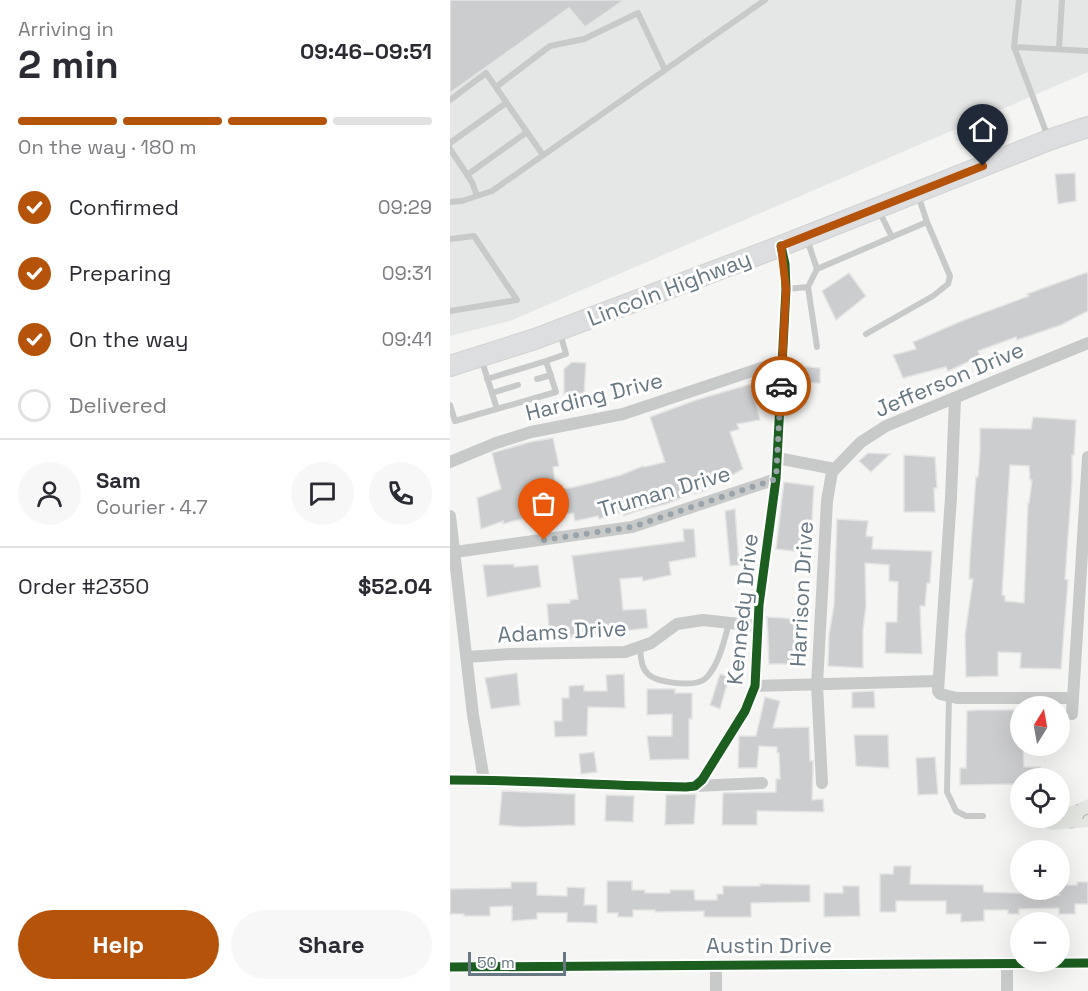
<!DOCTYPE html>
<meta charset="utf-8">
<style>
:root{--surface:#fff;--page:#f7f7f7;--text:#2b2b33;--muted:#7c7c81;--line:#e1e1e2;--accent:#b45309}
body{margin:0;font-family:"Space Grotesk",sans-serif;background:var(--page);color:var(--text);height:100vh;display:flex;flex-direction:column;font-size:22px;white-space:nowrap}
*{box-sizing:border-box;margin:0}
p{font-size:20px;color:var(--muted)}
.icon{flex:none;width:33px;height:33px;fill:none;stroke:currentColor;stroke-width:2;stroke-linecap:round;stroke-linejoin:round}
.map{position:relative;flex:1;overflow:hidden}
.details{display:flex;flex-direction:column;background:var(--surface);width:450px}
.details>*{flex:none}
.needle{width:39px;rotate:11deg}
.fabs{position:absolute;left:560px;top:696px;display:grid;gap:12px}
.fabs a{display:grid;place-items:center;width:60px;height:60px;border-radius:50%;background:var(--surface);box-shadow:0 6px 24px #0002;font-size:30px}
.scale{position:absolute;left:18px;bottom:15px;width:98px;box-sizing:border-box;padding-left:6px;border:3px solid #687882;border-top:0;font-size:16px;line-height:21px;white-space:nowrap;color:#687882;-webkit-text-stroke:4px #fff;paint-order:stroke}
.pin{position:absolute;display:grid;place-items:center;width:51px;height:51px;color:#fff;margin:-62px -26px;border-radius:50% 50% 50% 0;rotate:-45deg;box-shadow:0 0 6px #0007}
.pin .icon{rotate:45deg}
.courier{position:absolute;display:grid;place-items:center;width:60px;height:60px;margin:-30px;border:4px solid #b45309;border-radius:50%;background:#fff;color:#222;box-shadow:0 2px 8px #0007}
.headline em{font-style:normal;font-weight:700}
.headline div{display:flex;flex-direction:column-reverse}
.headline{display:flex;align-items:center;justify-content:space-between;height:102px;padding:0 18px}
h1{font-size:39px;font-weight:700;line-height:45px}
.bar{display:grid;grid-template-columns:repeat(4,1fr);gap:9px 6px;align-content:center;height:72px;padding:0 18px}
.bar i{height:8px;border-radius:4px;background:var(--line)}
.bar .active{background:var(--accent)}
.bar p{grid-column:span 4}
.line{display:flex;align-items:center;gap:15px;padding:0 18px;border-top:2px solid var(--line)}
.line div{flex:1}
.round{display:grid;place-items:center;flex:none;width:63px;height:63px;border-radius:32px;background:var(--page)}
ol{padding:0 18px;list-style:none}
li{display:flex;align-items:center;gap:18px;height:66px}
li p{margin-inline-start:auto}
li .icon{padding:6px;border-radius:50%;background:var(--accent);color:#fff;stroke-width:4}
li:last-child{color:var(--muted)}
li i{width:33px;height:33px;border:3px solid var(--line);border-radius:50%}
.action{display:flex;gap:12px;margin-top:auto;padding:12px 18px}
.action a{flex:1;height:69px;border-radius:36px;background:var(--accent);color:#fff;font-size:24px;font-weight:700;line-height:69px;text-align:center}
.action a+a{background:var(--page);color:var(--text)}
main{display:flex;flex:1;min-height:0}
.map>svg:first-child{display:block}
.built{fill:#e5e7e7}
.forest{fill:url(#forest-crowns)}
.building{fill:#cccdce;stroke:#e4e4e4;stroke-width:1.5;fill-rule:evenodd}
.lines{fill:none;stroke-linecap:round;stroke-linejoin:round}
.primary-casing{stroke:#d1d2d2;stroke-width:22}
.service{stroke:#c8caca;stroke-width:6}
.minor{stroke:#c8caca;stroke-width:12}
.primary{stroke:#dddedf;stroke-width:20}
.cycleway-casing{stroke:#fff;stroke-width:13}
.cycleway{stroke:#1b5e20;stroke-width:9}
.done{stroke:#99a4aa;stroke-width:6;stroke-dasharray:0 10.8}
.route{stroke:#b45309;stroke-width:8}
.labels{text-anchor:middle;stroke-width:6;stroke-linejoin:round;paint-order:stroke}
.street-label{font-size:22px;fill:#687882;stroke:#fff}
</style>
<main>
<section class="details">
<div class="headline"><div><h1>2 min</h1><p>Arriving in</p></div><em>09:46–09:51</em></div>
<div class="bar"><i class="active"></i><i class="active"></i><i class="active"></i><i></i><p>On the way · 180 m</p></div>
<ol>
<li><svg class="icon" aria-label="check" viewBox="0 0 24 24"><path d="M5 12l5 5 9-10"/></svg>Confirmed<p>09:29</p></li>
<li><svg class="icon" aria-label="check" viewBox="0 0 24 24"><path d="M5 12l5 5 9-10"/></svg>Preparing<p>09:31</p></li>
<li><svg class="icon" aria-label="check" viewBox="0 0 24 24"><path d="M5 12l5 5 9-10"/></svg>On the way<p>09:41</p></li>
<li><i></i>Delivered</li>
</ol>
<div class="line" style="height:108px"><a class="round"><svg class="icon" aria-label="person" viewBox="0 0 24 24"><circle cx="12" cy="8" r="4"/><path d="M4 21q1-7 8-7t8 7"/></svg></a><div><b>Sam</b><p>Courier · 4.7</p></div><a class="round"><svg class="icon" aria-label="chat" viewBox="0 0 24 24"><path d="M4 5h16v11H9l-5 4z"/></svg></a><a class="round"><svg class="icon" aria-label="phone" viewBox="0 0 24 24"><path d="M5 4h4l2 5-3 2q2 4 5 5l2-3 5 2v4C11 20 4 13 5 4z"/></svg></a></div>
<div class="line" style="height:78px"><div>Order #2350</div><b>$52.04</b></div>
<div class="action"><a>Help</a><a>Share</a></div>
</section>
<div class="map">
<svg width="638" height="991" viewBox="0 0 638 991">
<defs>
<pattern id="forest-crowns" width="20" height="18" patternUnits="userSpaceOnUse" patternTransform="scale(1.5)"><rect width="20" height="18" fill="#e4e7e2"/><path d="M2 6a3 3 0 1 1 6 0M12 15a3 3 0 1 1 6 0" fill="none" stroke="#bdc0bd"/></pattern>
</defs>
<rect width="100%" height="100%" fill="#f5f5f4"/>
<path class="built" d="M0,0H638V72L60,321L0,336Z"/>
<path class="forest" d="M638,799V827L602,830L588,824L586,818H609V807L622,806Z"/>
<path class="building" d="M0,0H174L135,27L119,8L0,93Z
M625,173L626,201L608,204L605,174Z
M638,272V311L611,325L567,340L566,337L528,351L530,356L503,369L498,371L496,367L453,378L443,355L466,349L463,342L514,320L579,296L577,294Z
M399,273L416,296L386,320L372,291Z
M122,362L136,363L134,395L114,394V369Z
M347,366L370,368V383L346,382Z
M301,384L310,420L287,424L289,429L280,432L293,469L257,490L245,494V492L216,504L184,512L174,516L173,512L149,519L148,516L125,521L123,513L102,516L101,511L53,524V521L31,529L27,498L51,489L42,453L80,442L103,438L109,466L103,467L106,491L141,483L171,475L193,466L194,467L215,462L200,417L246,400Z
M583,417L626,420L624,455H622V482L615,579L618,580L611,669L570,668L571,653L548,652V676L516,677L515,635L523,579H519L520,557L526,477H528L530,452V428L581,429ZM560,465L579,466L580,480H582L579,503H578L574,603L555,601V596L552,595Z
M418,453L440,454L421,472L409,461Z
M454,455L485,457L487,488H484L485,512H454Z
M334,482L364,486L360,553L326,549Z
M285,509L289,565L280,566L275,511Z
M387,519L418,521L416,536L423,537L422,549L482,551L480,583H477L475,606H470L472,654L435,653L436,622H447L448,582L439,581V565L415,563L416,606L413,630V668L378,666L379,634L384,606Z
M233,529H244L246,557L219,562L221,575L193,581L192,577L170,579L173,610L196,609L198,628L100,640L97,604L120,603V600L128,599L122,556L234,541Z
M64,564V567L88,565L91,587L37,597L33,565Z
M317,617L350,619L351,664H319Z
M67,673L70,705L41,709L35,678Z
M174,674L175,708L138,707L137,736L105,737L104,721H112V698H119V686L134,685V691H157L156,675Z
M270,674L279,677L270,709L260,705Z
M197,689H225V693H242V719H239V759L200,760L197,736H222V714L197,715Z
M424,691L425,708H402V692Z
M315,697L330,701L323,728L359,727L360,761H363V770L362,800L373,799L374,812L307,811V825H272L273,793L326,792V779H330L329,753H327V747L309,746L307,768H288L289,736H306Z
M528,710H570V746H573L574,767H590V778H570V784L510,785V768H516L517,711Z
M404,735H438L439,768L406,766Z
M144,752L147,772L131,774L129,754Z
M485,757L488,794L468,795L466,758Z
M52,791L125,794V825L72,827L49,825Z
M246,794L244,824L215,825L216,795Z
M156,795L184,796L183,822L155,821Z
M444,866H461L460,884L533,885L534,892L609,895V885H627V882H638V904H625V914H609V908L569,909V914H558V910H534V921L511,922V914H496V901H446V912H430V874H443Z
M157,881H182V890H195V893H220V890H244L245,900H267V894H273V886H310V884L360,885V902L301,903V917H254V911L205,912V910H183V917H168V913H157Z
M61,882H87V895L117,896V887L135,888L134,905H147V923L117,922V913H87V919L62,921V906L40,907V916H14V914H0V889L61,888Z
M393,886H409L410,916L374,917V893H393Z"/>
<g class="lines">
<g class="primary-casing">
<path id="primary" d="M0,366L85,339L331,246L599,140L638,127"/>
</g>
<path class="service" d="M569,0L564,47L598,137
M564,47L638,51
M609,49L612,0
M46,87L100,46L134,39L188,13L215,70
M0,100L36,73L93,155
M0,143L56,103
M0,149L22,182L27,196
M17,175L77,132
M468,195L477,222
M0,202L12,201L42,191L315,0
M429,211L442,237
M0,239L24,236L67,300L0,311
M357,239L367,269L477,222L500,276L498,284L483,296L416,334
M367,269L358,287L367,347
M336,289L358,287
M31,358L47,409
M37,379L96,361
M87,379L101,375
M42,393L68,385
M0,405L5,421L106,392L96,361L116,354L110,333
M190,648C191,657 191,668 198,674C207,683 246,688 256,678C269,665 274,641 279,623
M499,697L497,792L506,811L516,816H533"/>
<path class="minor" d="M505,399L501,497L488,691L490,694L507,698H623
M327,458L385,469
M0,462L46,443L81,432L173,414L332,361
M0,516L23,715L34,780
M5,552L182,527L326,479
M17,657L61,654L175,652L201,643L227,624L253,620L308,626
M305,686L488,681
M622,714L638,457
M0,780C79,780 157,786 236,787L245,786L252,780L295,711L305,686L309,605L326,479L336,289L335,264L331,246
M372,783L367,685L377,501L382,472L411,442L436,426L638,343
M245,786L312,783
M0,967L638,963
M266,991V965
M557,991V963"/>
<use href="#primary" class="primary"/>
<g class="cycleway-casing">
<path id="cycleway" d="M0,780C79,780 157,786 236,787L245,786L252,780L295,711L305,686L309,605L326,479L336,289L335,264L331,246
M0,967L638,963"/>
</g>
<use href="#cycleway" class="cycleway"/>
</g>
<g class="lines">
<path class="done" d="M94,540L182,527L326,479L331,386"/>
<path class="route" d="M331,386L336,289L331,246L533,166"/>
</g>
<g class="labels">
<g class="street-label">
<text transform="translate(219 288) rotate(-21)" y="8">Lincoln Highway</text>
<text transform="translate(499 379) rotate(-23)" y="8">Jefferson Drive</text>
<text transform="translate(144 396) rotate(-14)" y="8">Harding Drive</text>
<text transform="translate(214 491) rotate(-16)" y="8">Truman Drive</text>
<text transform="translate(351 594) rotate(-87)" y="8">Harrison Drive</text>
<text transform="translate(292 609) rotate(-84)" y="8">Kennedy Drive</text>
<text transform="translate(112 631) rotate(-3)" y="8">Adams Drive</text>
<text x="319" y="953">Austin Drive</text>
</g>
</g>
</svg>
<div class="fabs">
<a><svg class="needle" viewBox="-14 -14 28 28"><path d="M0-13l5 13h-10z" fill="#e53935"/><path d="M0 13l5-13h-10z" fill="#7c7c81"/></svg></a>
<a><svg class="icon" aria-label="locate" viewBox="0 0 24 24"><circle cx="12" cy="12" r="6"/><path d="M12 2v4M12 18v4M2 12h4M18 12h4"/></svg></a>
<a>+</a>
<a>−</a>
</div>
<div class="scale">50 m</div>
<div class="pin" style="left:94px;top:540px;background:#ea580c"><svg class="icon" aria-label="bag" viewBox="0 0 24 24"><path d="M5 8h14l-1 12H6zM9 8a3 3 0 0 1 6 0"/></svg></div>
<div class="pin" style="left:533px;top:166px;background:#1f2937"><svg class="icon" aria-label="home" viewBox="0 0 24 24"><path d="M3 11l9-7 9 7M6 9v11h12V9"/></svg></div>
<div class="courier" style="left:331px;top:386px"><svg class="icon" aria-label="car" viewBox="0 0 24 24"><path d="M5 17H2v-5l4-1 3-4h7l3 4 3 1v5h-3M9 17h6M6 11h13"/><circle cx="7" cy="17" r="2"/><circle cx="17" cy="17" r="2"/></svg></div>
</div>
</main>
